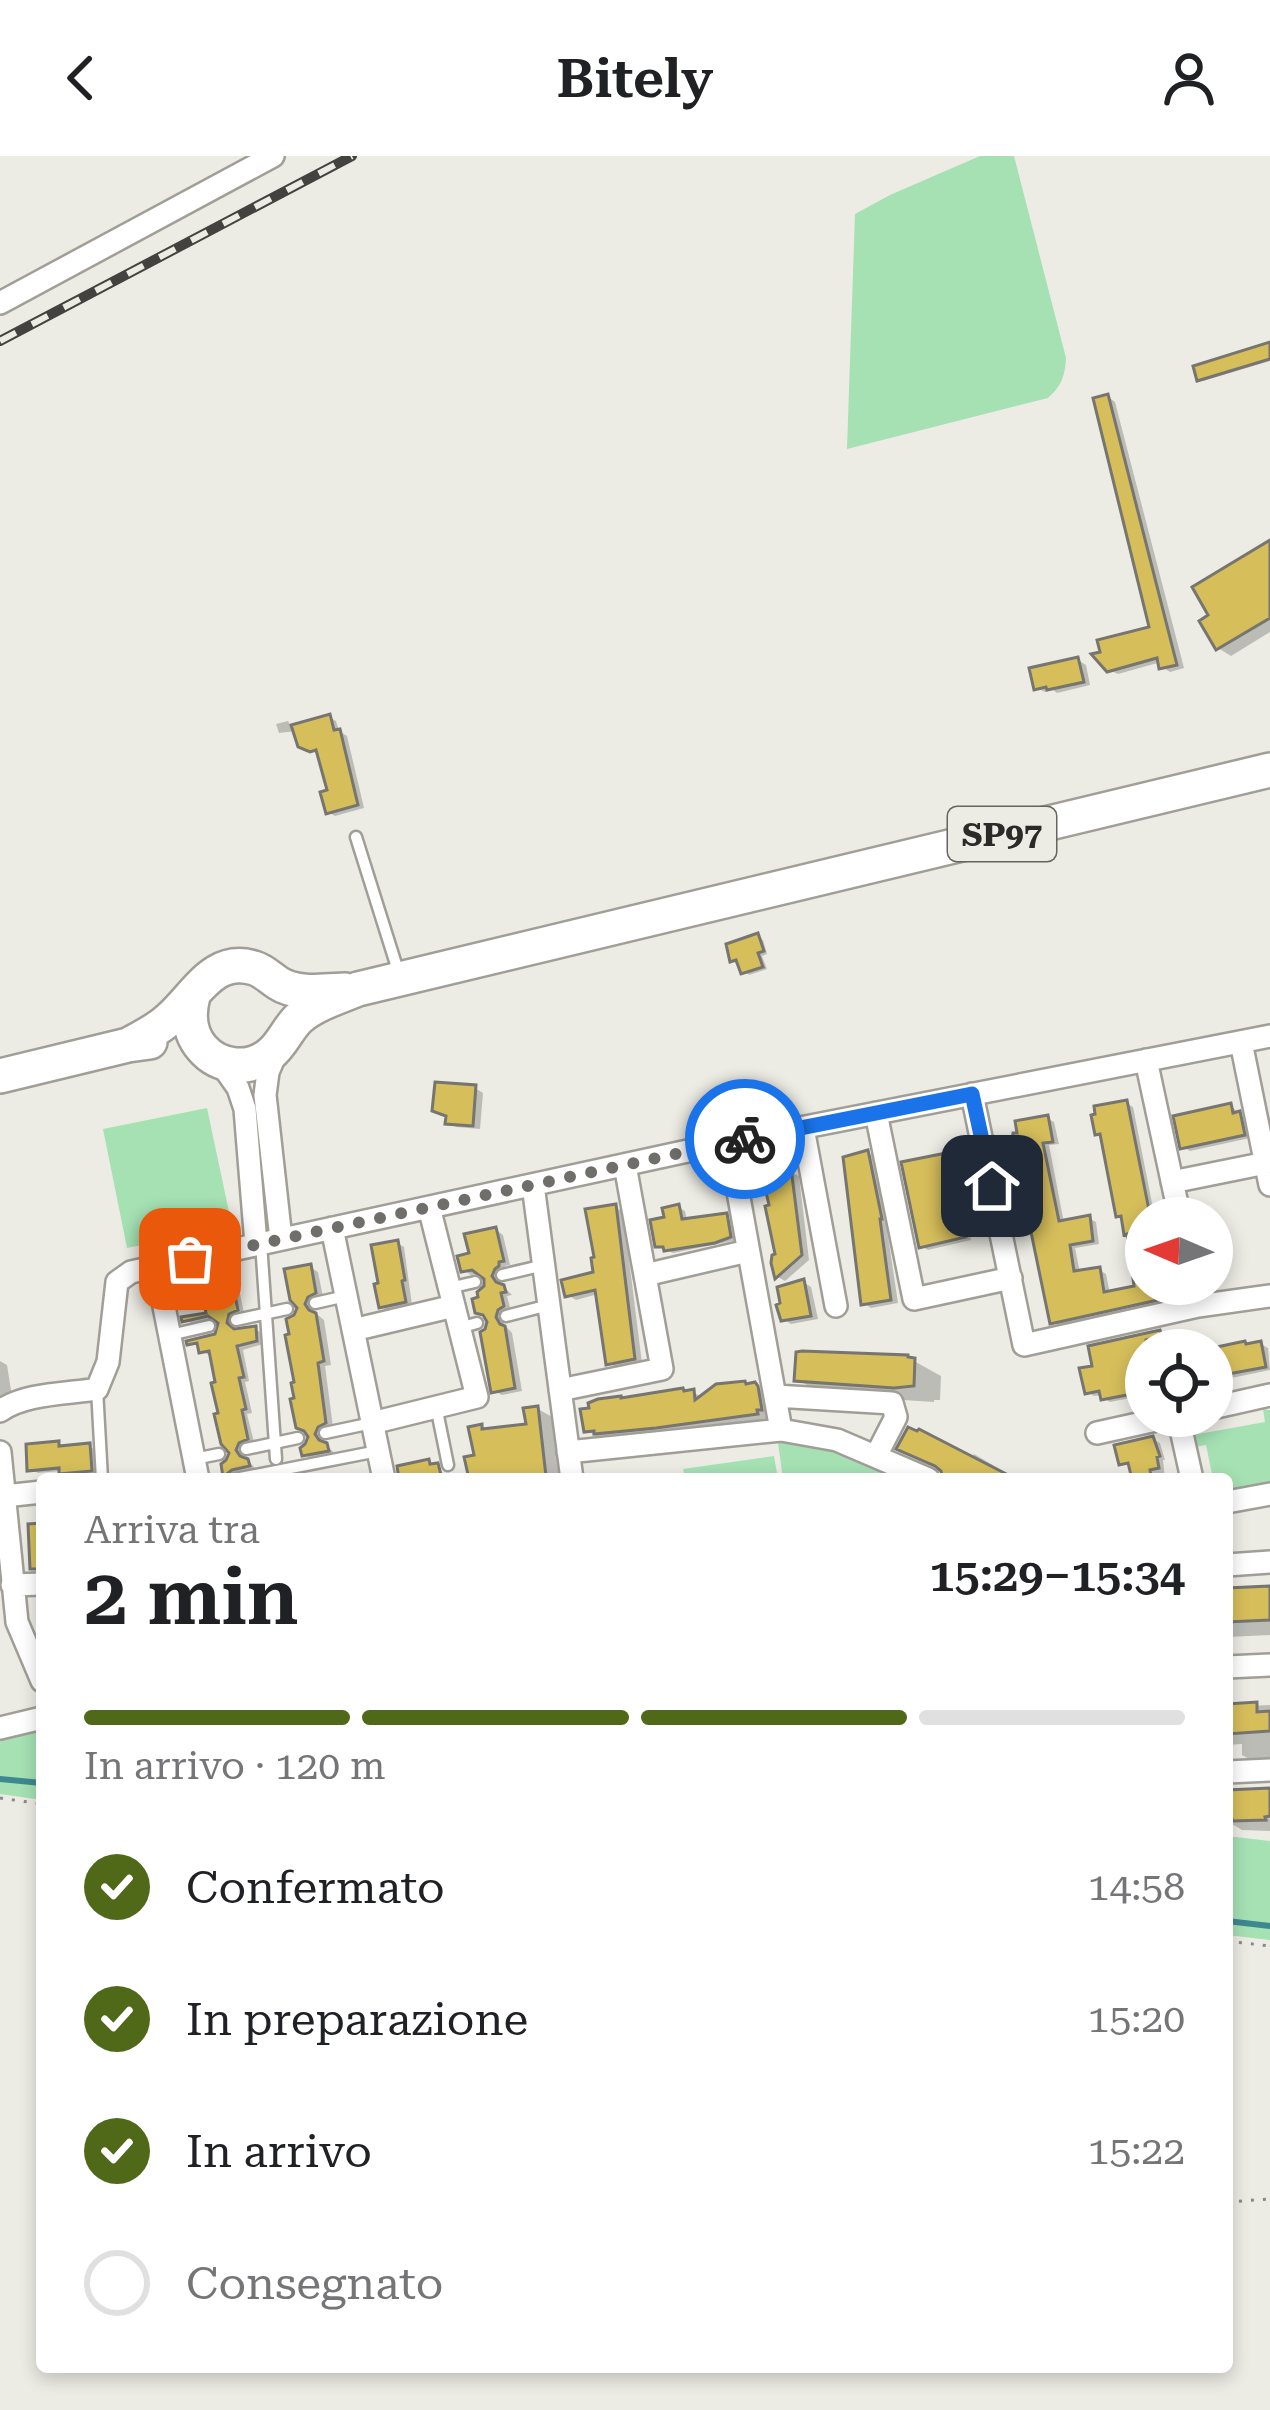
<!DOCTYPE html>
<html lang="it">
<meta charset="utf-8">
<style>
:root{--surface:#fff;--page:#f6f6f6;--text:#202124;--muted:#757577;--line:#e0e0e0;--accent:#506919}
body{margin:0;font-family:"Roboto Serif",serif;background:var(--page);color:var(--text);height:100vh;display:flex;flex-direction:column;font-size:45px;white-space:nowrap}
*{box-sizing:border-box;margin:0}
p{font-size:39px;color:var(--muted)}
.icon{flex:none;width:66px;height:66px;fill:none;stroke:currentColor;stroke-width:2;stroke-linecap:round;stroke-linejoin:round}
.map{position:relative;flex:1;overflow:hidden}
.side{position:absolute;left:36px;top:1317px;width:1197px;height:900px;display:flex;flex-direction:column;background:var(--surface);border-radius:12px;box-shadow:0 6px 18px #0003}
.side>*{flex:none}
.needle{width:78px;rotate:272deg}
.tools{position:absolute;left:1125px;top:1041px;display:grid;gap:24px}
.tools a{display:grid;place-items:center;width:108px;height:108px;border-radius:50%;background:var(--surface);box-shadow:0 6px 18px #0003;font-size:60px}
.pin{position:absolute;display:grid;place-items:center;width:102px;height:102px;color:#fff;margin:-51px;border-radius:24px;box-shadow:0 6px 18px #0006}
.courier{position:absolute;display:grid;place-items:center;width:120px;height:120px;margin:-60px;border:9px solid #1a73e8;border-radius:50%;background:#fff;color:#222;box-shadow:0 3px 15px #0007}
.overview em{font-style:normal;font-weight:600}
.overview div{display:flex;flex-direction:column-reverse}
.overview{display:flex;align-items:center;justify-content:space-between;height:204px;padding:0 48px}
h1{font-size:78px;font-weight:600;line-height:90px}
.bar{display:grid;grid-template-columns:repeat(4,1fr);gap:18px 12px;align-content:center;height:144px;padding:0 48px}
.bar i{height:15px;border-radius:9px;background:var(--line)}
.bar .current{background:var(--accent)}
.bar p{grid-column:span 4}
ol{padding:0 48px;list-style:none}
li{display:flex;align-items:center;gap:36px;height:132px}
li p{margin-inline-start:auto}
li .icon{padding:12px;border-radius:50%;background:var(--accent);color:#fff;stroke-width:4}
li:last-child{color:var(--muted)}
li i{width:66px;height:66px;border:6px solid var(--line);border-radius:50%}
header{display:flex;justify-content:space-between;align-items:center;height:156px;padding:0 48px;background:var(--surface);font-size:54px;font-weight:600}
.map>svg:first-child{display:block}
.green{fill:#a5e1b3}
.shadow{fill:#0003}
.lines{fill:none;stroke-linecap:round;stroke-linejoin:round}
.stream{stroke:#3e8890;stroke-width:6}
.building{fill:#d6be5b;stroke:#76756f;stroke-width:3}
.lane-casing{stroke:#a09e97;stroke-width:15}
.street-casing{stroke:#a09e97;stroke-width:26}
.primary-casing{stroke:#a09e97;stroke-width:38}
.path{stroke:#8a8984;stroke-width:3;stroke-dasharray:3 9;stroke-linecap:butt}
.lane{stroke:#fff;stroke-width:10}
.street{stroke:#fff;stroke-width:21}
.primary{stroke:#fff;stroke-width:33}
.rail-casing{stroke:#43423f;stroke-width:10}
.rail{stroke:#ecebe4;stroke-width:6;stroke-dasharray:18;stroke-linecap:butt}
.done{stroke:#6f6e6a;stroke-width:12;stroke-dasharray:0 21.6}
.route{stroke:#1a73e8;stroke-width:15}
.labels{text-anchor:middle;stroke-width:12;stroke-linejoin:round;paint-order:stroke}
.shield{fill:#ecebe4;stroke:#656460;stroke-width:3}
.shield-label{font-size:33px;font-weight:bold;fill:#2b2a28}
</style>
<header><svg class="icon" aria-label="back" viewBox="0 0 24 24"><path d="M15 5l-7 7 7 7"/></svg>Bitely<svg class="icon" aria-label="person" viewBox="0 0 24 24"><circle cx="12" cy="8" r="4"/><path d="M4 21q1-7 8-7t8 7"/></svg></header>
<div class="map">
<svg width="1270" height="2254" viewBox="0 0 1270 2254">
<rect width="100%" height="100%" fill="#ecebe4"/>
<path class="green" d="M980,0H1014L1066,202C1065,219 1062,230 1048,242L847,293L855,58L890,39Z
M207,952L232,1070L127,1092L103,973Z
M1263,1253L1270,1254V1331L1227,1339V1323H1213L1206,1289L1195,1291L1193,1279L1265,1266Z
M798,1286L833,1294L895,1323H783L778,1287Z
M774,1300L778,1323H685L683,1313Z
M42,1568V1644L0,1638V1575Z
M1227,1680L1270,1685V1784L1227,1779Z"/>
<path class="shadow" d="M1270,189V205L1203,225L1200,223Z
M1108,241L1115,246L1184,512L1170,516L1162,511L1161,506L1118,518L1109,514L1153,473Z
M1270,388V476L1231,500L1218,492Z
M1078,504L1086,509L1090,529L1057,537L1053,534L1045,536L1037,532Z
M329,561L336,565L339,575L347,580L364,652L335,660L328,656L330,636L320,598L308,594L296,575L279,577L276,568L288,565L292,572Z
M757,781L763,784L767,798L762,800L767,813L749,819L733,805Z
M475,932L483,937L480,973L456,971L448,966Z
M1126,947L1133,951L1155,1062H1146V1128H1168L1170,1138L1163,1139L1164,1147L1060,1170L1053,1166L1016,980L1047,962L1054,966L1059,988L1049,989L1064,1067L1089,1062L1096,1066L1099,1088L1075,1092L1080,1117L1099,1114L1106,1118L1110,1138L1138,1132L1124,1062L1119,1059L1104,981L1097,977Z
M1231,950L1246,963L1250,982L1190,995L1183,991Z
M868,997L876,1001L889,1066L886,1067L898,1147L871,1152L863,1147Z
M961,997L976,1011L984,1047L964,1053L971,1084L928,1094L921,1090Z
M791,1016L799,1020L809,1104L785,1125L778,1121L774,1107Z
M615,1051L623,1056L642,1207L617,1212L609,1207L598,1138L576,1144L568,1139L597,1118Z
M678,1051L685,1055L687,1065L726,1060L733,1065L737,1084L673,1097L658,1089Z
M496,1074L503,1079L510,1109L505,1110L506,1114L502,1117L499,1126L512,1139L507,1140L511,1155L506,1158L503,1167L512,1177L522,1235L502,1239L494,1235L487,1121L481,1117L471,1119L464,1114L472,1099Z
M397,1087L404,1091L412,1149L389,1155L381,1151Z
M310,1111L318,1116L323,1141L315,1144L312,1154L324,1164L331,1209L325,1210L333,1271L325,1274L322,1284L335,1298L312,1303L304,1298L311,1281L297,1245V1161Z
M803,1126L811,1131L818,1163L791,1168L783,1163Z
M231,1128L239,1133L244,1157L236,1161L233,1174L255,1173L262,1177L263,1188L243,1194L249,1225L245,1226L252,1257L247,1258L254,1286L246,1290L243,1300L256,1313L240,1317L233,1323L226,1319L224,1309L232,1297L221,1260L213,1198L209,1199L202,1195L201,1191L190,1187L217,1180L222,1165L218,1163L192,1168L185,1163L210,1160Z
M1160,1177L1167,1181L1169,1194H1146V1239L1110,1246L1103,1242V1239L1094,1240L1087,1236L1095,1212L1092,1192Z
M1261,1188L1268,1192L1270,1214L1212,1226V1195Z
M0,1205L7,1209L12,1240L0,1245Z
M914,1205L941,1220L940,1244H934V1246L824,1239L797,1223Z
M754,1229L782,1245L788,1268L613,1290L586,1274L693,1236L703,1242Z
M538,1253L561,1266L567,1323H472L481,1271L488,1275L530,1271Z
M1153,1283L1160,1287L1165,1304H1163L1165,1323H1135L1132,1310L1121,1307Z
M58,1288L65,1292L89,1290L97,1295L99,1318L70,1321L61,1315L38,1317L30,1313Z
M900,1292L971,1303L974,1298L1008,1318L1007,1322L1009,1323H949L944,1315Z
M1227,1431H1270V1479L1227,1481Z
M1270,1549V1610H1262L1242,1599V1588L1227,1589V1551Z
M1270,1631V1675L1242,1674L1227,1665V1636Z"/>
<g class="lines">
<path class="stream" d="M0,1623L42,1627
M1227,1765L1270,1770"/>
</g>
<path class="building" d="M1270,186V203L1197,225L1193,210Z
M1108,238L1177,509L1159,513L1157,502L1107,516L1091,498L1100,496L1097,484L1149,471L1093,242Z
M1270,384V462L1216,494L1199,465L1208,459L1192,431Z
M1078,501L1084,526L1047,534L1046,531L1034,534L1029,512Z
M330,558L334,574L340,573L358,649L326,658L320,636L327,634L316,594L310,596L298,591L291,569Z
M758,777L764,795L758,797L763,811L741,818L736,804L730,806L726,788Z
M435,926L476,929L473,970L445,968L446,960L432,955Z
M1127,944L1149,1054L1148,1061L1146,1062V1128H1155L1158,1144L1050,1168L1012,984L1013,977H1017L1015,965L1048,959L1053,986L1043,987L1059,1065L1090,1059L1093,1085L1070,1089L1074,1115L1100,1111L1104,1136L1134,1130L1127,1078L1124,1079L1121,1060L1116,1061L1100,978L1095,979L1091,959L1095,958L1094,950Z
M1231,947L1233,957L1240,955L1245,979L1180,993L1173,960Z
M868,994L882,1063H880L891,1144L861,1149L843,1001Z
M961,994L963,1005L970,1004L979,1044L959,1050L966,1081L919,1092L901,1006Z
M791,1012L802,1099L775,1123L771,1107L772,1099L775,1098L765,1050L769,1049L762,1019Z
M616,1048L635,1203L606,1209L595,1134L565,1141L561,1124L593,1116L591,1102L594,1101L585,1053Z
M679,1048L682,1063L727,1057L731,1081L715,1087L664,1095L663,1091H655L650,1064L664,1061L662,1052Z
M496,1071L504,1105L499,1106V1110L495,1113L492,1120L496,1126L504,1129L506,1136L501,1137L504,1150L498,1154L496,1161L500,1168L505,1170L515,1232L491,1237L480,1176L485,1173L487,1166L483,1159L475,1157L472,1143L478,1141L477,1136L484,1130V1123L472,1114L461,1116L457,1100L469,1097L464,1078Z
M398,1084L405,1124L402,1125L406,1146L379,1152L374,1128L378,1127L371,1089Z
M311,1108L316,1137L308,1141L305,1148L309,1154L316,1157L324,1205L318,1207L326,1267L318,1271L315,1278L319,1284L327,1287L329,1295L302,1300L300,1292L305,1288L308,1281L304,1275L296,1272L290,1243L294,1242L291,1227L294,1226L285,1179L289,1178L286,1163L294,1159L297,1152L290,1144L284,1113Z
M804,1123L811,1160L781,1165L776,1149L780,1147L777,1131Z
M232,1125L238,1154L229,1158L227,1167L234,1173L256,1170L257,1185L237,1190L244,1221L239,1222L246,1253L242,1254L248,1283L239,1287L236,1294L240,1300L248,1303L250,1310L232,1314L223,1321L221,1308L226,1304L229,1297L221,1288L214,1258L218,1257L211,1227L215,1226L209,1195L199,1197L197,1187L187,1189L186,1185L215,1178L218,1167L208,1160L182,1166L181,1161L206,1157L201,1132Z
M1160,1174L1162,1180L1146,1184V1226L1135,1228L1137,1237L1101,1244L1099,1235L1085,1238L1079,1212L1092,1210L1088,1190Z
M1245,1185L1246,1188L1261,1185L1266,1211L1212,1221V1192Z
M802,1195L908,1199V1201L915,1202L914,1230L894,1232L794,1225L796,1196Z
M745,1225L746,1228L755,1226L758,1230L762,1254H757L758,1258L656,1272L594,1278V1275L584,1276L580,1253L589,1252L588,1247L598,1243L621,1240V1242L683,1232L684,1235L694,1233L695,1244L716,1228Z
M538,1250L546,1320L539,1323H469L464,1301L474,1299L468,1271L482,1268V1273L526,1268L523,1252Z
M908,1271L917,1275L919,1273L1016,1323H943L941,1315L935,1310L896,1293Z
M1153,1280L1160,1300L1157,1301L1159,1312L1150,1314L1152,1323H1132L1128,1307L1119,1309L1114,1289Z
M59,1285V1290L90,1287L92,1315L59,1318V1312L27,1315L26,1288Z
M429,1303L430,1308L438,1307L442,1323H399L397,1310Z
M42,1367V1413H30L28,1368Z
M1270,1430V1464L1227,1466V1432Z
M1257,1546V1556L1270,1555V1575L1227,1578V1548Z
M1270,1632V1660L1265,1661L1266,1664L1232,1665V1663H1227V1634Z"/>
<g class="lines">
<g class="lane-casing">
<path id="lane" d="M356,681L400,821
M261,1087L276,1303
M502,1119L544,1109
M449,1132L475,1126
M315,1147L346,1140
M506,1160L549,1149
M236,1164L287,1153
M459,1172L477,1167
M170,1179L209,1170
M97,1233L102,1323
M436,1250L448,1309
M325,1277L372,1267
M246,1293L298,1282
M194,1303L219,1298
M235,1323L378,1295"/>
</g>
<g class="street-casing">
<path id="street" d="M0,147L273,0
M1241,886L1270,1029
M277,895L268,916L265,939L281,1083
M1146,904L1180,1062
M219,905L238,932L245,953L256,1088
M972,938L1024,1189L1198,1150L1270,1140
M876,957L914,1143L1011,1122
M803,972L836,1150
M729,986L781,1274
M1172,1026L1266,1007
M533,1029L572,1323
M332,1072L384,1323
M156,1110L198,1323
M645,1119L748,1095
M353,1174L454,1150
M560,1234L662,1213L625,1009
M775,1240L892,1247L896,1261L876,1300
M1212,1252L1270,1239
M0,1255C25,1237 67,1238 97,1233L108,1206L117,1126L131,1116L729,986L1270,880
M1178,1260L1192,1323
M372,1267L477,1241L429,1051
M1097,1277L1174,1260
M0,1296L17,1466L42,1525
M568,1296L781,1274L837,1284L928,1323
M4,1340L42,1336
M1227,1346L1270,1338
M1227,1409L1270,1406
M12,1429L42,1428
M1227,1511L1270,1509
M0,1572L42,1562
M1227,1616L1270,1614"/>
</g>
<g class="primary-casing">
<path id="primary" d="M193,840C188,859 189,877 202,892C219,912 250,915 270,898C282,889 288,872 299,862C315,848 339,841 358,833L1270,614
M128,889C142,881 158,874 169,863C195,841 213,799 254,812C264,815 270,822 278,827C296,839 324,835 345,834
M0,920L128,889L150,886"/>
</g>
<path class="path" d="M0,1642L42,1648
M1227,1785L1270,1790
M1227,2046L1270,2043"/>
<use href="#lane" class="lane"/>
<use href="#street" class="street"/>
<use href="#primary" class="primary"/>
<g class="rail-casing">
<path id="rail" d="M0,185L352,0"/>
</g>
<use href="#rail" class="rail"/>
</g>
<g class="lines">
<path class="done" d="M190,1103L745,983"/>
<path class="route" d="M745,983L972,938L992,1030"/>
</g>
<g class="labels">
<rect class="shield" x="948" y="651" width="108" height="54" rx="9"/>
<g class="shield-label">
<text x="1002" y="690">SP97</text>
</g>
</g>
</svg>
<div class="tools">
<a><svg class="needle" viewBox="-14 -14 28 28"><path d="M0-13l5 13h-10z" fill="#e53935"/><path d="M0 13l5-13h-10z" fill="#757577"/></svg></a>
<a><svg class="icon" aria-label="locate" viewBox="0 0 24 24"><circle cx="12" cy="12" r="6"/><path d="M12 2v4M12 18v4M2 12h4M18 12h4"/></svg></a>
</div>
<div class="pin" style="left:190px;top:1103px;background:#ea580c"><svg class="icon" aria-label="bag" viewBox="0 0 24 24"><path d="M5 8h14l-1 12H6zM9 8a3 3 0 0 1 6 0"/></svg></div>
<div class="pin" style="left:992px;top:1030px;background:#1f2937"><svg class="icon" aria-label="home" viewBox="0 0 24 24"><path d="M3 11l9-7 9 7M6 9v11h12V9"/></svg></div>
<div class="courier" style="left:745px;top:983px"><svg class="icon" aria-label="bike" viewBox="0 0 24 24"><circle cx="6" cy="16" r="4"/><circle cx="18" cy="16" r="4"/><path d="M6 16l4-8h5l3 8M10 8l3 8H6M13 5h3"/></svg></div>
<section class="side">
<div class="overview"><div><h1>2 min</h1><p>Arriva tra</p></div><em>15:29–15:34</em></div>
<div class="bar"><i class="current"></i><i class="current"></i><i class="current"></i><i></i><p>In arrivo · 120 m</p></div>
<ol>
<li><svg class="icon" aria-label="check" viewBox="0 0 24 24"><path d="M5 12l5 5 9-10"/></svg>Confermato<p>14:58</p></li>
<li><svg class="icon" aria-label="check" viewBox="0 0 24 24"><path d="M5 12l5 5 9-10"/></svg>In preparazione<p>15:20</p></li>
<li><svg class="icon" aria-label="check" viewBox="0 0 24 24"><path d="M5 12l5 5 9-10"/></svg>In arrivo<p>15:22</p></li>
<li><i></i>Consegnato</li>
</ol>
</section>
</div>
